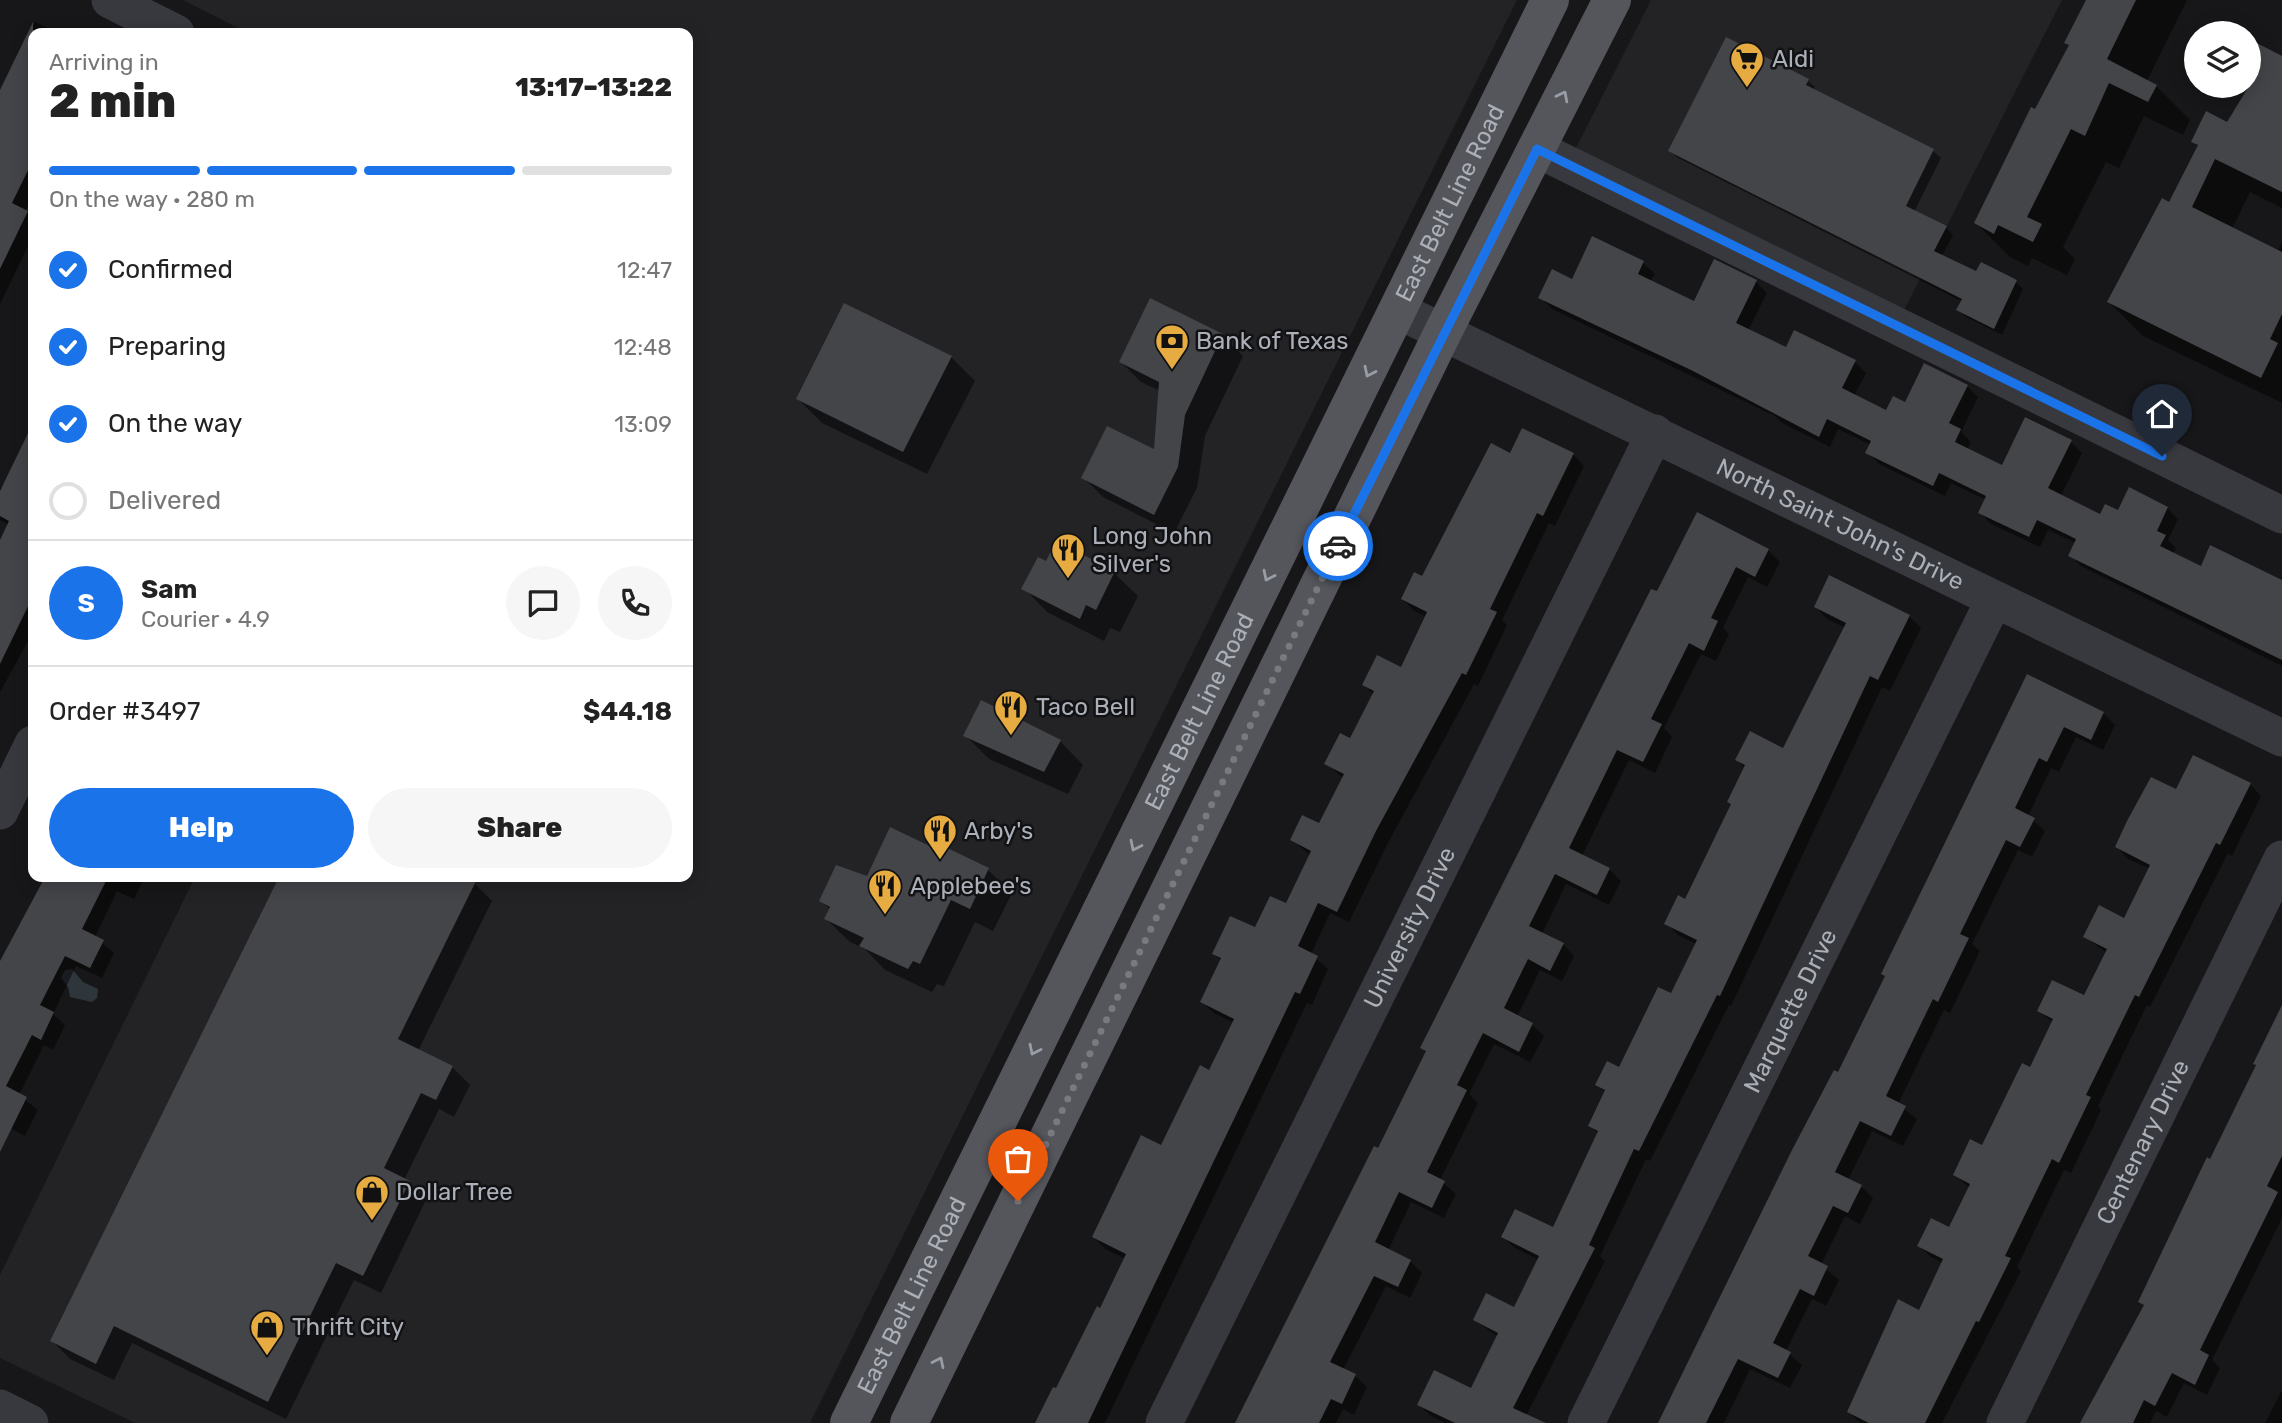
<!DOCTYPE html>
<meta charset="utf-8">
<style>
:root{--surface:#fff;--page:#f6f6f6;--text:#222;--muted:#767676;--line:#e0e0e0;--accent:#1a73e8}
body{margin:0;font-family:Rubik,sans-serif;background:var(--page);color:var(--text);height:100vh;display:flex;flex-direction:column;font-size:26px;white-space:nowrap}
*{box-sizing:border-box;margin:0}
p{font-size:23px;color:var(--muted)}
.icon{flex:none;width:38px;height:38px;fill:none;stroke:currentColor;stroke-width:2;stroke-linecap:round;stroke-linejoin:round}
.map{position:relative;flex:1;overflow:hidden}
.panel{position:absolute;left:28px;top:28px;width:665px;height:854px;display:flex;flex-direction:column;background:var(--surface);border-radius:14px;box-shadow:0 4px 18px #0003}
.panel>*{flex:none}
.controls{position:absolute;left:2184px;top:21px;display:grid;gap:14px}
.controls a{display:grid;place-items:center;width:77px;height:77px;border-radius:50%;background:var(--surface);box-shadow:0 4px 18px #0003;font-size:35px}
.pin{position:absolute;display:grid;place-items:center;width:60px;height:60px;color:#fff;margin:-72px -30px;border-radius:50% 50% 50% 0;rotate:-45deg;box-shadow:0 0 7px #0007}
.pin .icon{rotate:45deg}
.courier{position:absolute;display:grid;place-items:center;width:70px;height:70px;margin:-35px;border:5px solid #1a73e8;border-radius:50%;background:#fff;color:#222;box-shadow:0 2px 9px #0007}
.head em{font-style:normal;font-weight:800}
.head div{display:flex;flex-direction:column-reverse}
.head{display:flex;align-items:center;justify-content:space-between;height:119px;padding:0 21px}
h1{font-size:46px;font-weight:800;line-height:52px}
.bar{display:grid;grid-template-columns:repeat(4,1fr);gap:10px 7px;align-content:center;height:84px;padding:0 21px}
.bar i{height:9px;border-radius:5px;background:var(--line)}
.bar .current{background:var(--accent)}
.bar p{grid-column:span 4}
.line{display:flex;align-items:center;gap:18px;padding:0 21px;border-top:2px solid var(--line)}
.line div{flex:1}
.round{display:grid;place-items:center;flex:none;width:74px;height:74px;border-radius:37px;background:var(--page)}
ol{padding:0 21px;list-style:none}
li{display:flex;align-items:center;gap:21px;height:77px}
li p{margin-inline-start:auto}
li .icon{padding:7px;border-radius:50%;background:var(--accent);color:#fff;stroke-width:4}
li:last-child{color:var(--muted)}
li i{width:38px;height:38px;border:4px solid var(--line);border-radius:50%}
.primary-button{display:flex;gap:14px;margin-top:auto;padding:14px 21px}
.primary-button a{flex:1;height:80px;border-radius:42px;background:var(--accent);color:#fff;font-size:28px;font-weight:800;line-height:80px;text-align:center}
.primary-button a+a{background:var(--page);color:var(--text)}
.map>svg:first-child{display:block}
.built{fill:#232326}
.water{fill:#2e363c}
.shadow{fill:#0007}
.building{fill:#444549}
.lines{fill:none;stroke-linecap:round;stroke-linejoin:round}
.minor{stroke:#38393e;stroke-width:37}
.major{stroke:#54565c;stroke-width:38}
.oneway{stroke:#999da6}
.done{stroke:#777a80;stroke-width:7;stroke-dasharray:0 12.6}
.route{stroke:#1a73e8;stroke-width:9}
.labels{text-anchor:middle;stroke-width:5;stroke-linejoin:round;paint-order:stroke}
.poi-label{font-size:24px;fill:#aaafb8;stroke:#121214;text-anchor:start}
.street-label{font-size:24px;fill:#aaafb8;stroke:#121214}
</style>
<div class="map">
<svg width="2282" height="1423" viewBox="0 0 2282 1423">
<rect width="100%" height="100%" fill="#171719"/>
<path class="built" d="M183,0H1517L810,1423H135L0,1358V1275L195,877H688V33H248Z
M1651,0H2062L1902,314L1574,152Z"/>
<path class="water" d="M72,969L83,982L98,989L97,998L92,1002L70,997L68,987L61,978L65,970Z"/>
<path class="shadow" d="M2088,0H2187L2147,81L2156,86L2190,120L2183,135L2144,116L2119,168L2106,162L2063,247L2075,259L2067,275L2032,258L2028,266L2010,257L1976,223L2070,47L2066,43Z
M35,22L59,33H33V195L25,211L33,218V236L0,304V92Z
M2249,41L2282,58V208L2250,192L2232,229L2277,252L2282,242V403L2143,336L2109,302L2170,204L2199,148L2193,141L2228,125L2247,91L2242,86H2249Z
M1807,80L1815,87L1813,91L1933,151L1941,158L1914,212L1946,228L1953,235L1942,256L1977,273L2016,282L2023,289L2002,335L1966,317L1958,310L1963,302L1678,158L1670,151Z
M1593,239L1643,263L1655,274L1650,282L1694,303L1756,282L1767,293L1748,331L1787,350L1855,362L1866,373L1854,396L1887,412L1967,386L1978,397L1961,432L1971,442L1967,450L2003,468L2071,442L2082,453L2061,496L2101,516L2167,508L2178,519L2168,540L2176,548L2173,554L2201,568L2282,583V666L2081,566L2070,555L2076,543L2048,530L2040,547L1991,524L1980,512L1986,500L1951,483L1945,496L1879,464L1868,453L1871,445L1838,429L1830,447L1782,423L1775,416L1552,309L1540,297L1573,281Z
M1151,301L1222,336L1243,356L1205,436L1197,488L1174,533L1103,497L1083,477L1155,452L1160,391L1141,382L1121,362Z
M951,357L975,381L927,474L822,423L798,399Z
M33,427V632L0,692V544L9,525L0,520V487L3,489Z
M1573,454L1584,466L1555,526L1549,523L1502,620L1507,625L1478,686L1474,684L1388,843L1349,922L1330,913L1311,954L1328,969L1312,1005L1307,1003L1105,1423H1037L1126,1259L1105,1249L1094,1237L1161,1147L1210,1072L1234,1023L1214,1013L1202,1002L1222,961L1214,954L1256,930L1287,905L1311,856L1292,840L1320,825L1343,778L1326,763L1351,740L1374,695L1364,685L1401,670L1427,617L1414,611L1403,599L1423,578L1511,455Z
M1056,543L1114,573L1138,596L1120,632L1110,628L1104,641L1047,612L1024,588L1047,563Z
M1768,550L1780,562L1767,587L1748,577L1723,628L1729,634L1716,661L1701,654L1664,728L1672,737L1655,773L1629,760L1582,856L1609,869L1621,881L1609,905L1566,884L1542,934L1563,944L1574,956L1562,981L1540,970L1517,1017L1532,1025L1544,1036L1530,1062L1494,1044L1469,1094L1478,1103L1440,1180L1456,1194L1444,1218L1411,1202L1388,1251L1410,1261L1422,1273L1410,1298L1386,1286L1343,1370L1355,1376L1367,1387L1354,1415L1343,1409L1336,1423H1238L1379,1150L1427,1053L1422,1047L1658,594Z
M1816,607L1909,616L1921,628L1890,691L1882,687L1731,1006L1729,1005L1650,1161L1646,1159L1600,1256L1605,1261L1524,1420L1526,1423H1445L1431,1416L1419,1405L1472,1390L1498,1337L1475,1320L1515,1309L1539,1260L1515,1248L1503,1237L1554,1230L1599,1135L1590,1126L1606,1093L1597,1085L1620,1069L1672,995L1696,944L1678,935L1666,923L1686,901L1733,805L1746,769L1737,760L1784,751L1846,628L1827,619Z
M2027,676L2103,713L2115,725L2103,750L2076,737L2059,772L2051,768L2028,816L2045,831L2032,857L2018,850L1972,944L1980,951L1950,1013L1944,1010L1898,1104L1917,1119L1903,1146L1872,1131L1848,1180L1861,1186L1873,1198L1860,1224L1845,1216L1821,1265L1839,1280L1826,1306L1812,1299L1786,1351L1802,1365L1790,1388L1750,1369L1724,1423H1660L1839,1074Z
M965,735L1060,741L1083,765L1068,794L989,759Z
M2250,784L2261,796L2232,856L2228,853L2150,1007L2147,1005L2098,1106L2101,1110L2071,1173L2064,1170L2017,1267L2021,1271L1942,1423H1860L1849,1412L1919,1312L1943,1263L1931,1257L1919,1246L1950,1230L1970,1188L1955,1175L1983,1148L2031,1070L2053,1023L2039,1011L2085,998L2107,953L2085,937L2125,920L2150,869L2128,859L2117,847L2177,792Z
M941,847L988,870L1012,893L993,931L975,922L944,986L937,984L932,992L885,970L865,949L850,942L826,919L831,910L821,901L867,878L939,853Z
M47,877H145L134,899L117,891L95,937L114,953L102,978L76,966L53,1014L65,1025L53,1050L44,1045L19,1095L38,1110L25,1136L0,1123V965Z
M281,877H461L474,883L492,901L418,1051L452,1067L470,1085L454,1117L439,1109L404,1180L426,1200L381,1293L354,1280L286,1419L132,1343L114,1380L70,1359L52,1341Z
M2282,1009V1218L2212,1360L2220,1368L2207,1395L2184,1383L2167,1417L2156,1411L2150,1423H2084L2145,1306L2140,1301L2211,1161Z
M2282,1390V1423H2265Z"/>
<path class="building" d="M2086,0H2136L2107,59L2157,85L2148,102L2109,83L2085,136L2071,129L2027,217L2042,224L2033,242L1998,225L1994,234L1974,223L2031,107L2035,109L2069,45L2064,43Z
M33,22V160L12,203L28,211L0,269V90Z
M1726,37L1809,79L1806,85L1934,149L1906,206L1947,226L1934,251L1976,271L1981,262L2017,280L1994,329L1956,310L1962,299L1668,151Z
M2249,39L2282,56V192L2215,159L2192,207L2282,252V314L2270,339L2278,343L2261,378L2107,302L2162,198L2169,202L2198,145L2191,142L2206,111L2227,122L2249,86Z
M1592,236L1644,261L1638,274L1694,301L1714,259L1757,280L1736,323L1786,347L1794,330L1856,360L1842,388L1886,410L1893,396L1905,402L1924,363L1968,385L1949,423L1961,429L1955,442L2002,465L2025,417L2072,440L2048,488L2100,514L2105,504L2118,510L2129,487L2168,507L2157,531L2166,535L2160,546L2201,566L2210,545L2282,580V660L2068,556L2076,539L2037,520L2029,537L1978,513L1986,496L1939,473L1933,486L1865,453L1871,441L1827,419L1819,437L1691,370L1538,298L1552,269L1572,279Z
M1150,298L1223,334L1185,415L1178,467L1154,515L1081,478L1107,426L1154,449L1159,382L1119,362Z
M844,303L952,356L903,452L796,399Z
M33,423V596L0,664V540L9,521L0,516V491Z
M1522,428L1574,453L1543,516L1537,513L1490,609L1497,612L1466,675L1462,673L1376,831L1337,912L1318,903L1298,946L1318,956L1300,994L1295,992L1088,1423H1035L1053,1387L1056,1388L1097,1306L1100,1308L1126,1254L1092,1237L1141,1135L1161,1145L1200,1065L1209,1070L1234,1019L1200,1002L1221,958L1212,954L1230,916L1255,927L1270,896L1286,903L1311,851L1290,840L1302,815L1319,823L1344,774L1324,764L1340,733L1350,738L1374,691L1362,685L1377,655L1401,667L1427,612L1401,599L1414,572L1422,576L1491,443L1510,453Z
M1697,512L1769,549L1755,577L1736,567L1711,618L1718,621L1704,651L1689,643L1651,719L1662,724L1643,762L1617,750L1569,848L1610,868L1597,895L1555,874L1529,926L1564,943L1550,971L1528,959L1504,1008L1533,1023L1519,1052L1483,1033L1457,1085L1467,1090L1427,1172L1445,1181L1432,1208L1399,1192L1375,1242L1411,1260L1398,1287L1374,1276L1330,1362L1356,1374L1342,1404L1331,1399L1319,1423H1235L1374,1146L1378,1148L1426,1051L1420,1048L1651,589L1657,591Z
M1056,541L1115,571L1096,610L1086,605L1080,619L1021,589L1038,557L1046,561Z
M1829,575L1910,615L1878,680L1870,676L1720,996L1717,995L1639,1151L1634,1149L1589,1245L1595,1248L1513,1408L1546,1423H1455L1417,1405L1434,1370L1471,1388L1498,1333L1473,1320L1486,1293L1514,1307L1539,1256L1501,1237L1515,1209L1553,1227L1598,1131L1588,1126L1605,1090L1595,1085L1607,1061L1619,1067L1658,987L1671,993L1697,940L1664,924L1678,895L1685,899L1731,804L1727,802L1745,765L1735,760L1750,731L1783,748L1846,623L1814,607Z
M2027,674L2104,712L2091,740L2064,727L2047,762L2039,758L2015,808L2035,818L2020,847L2006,840L1960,934L1969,938L1938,1002L1933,999L1886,1096L1906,1106L1891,1136L1860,1121L1835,1172L1862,1185L1848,1213L1833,1206L1808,1256L1828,1266L1814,1296L1800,1289L1773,1343L1791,1352L1778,1378L1738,1359L1706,1423H1658L1792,1150L1834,1070L1838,1072L1885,976L1881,974Z
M981,700L1061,740L1044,772L963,736Z
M2193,755L2251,783L2220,845L2216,843L2139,997L2135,995L2086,1095L2091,1097L2059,1163L2052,1159L2005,1256L2011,1258L1979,1322L1976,1321L1925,1423H1869L1847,1412L1898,1299L1919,1310L1943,1259L1917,1246L1931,1218L1949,1227L1970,1184L1953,1175L1970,1139L1982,1145L2022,1063L2030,1067L2053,1019L2037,1011L2052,980L2084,995L2107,949L2083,937L2099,905L2124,918L2150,865L2115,847L2127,821L2151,777L2176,789Z
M890,827L938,850L941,845L989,868L970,909L951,900L920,964L913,961L908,969L859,946L864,938L824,919L830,907L819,901L836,865L867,876Z
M45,877H108L82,929L104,940L90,968L65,956L40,1005L54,1012L41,1040L32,1035L6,1086L27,1097L0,1152V961Z
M279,877H478L398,1039L453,1066L436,1100L421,1093L384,1168L410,1181L363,1276L336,1263L268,1402L114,1326L96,1364L50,1341Z
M2282,1005V1156L2267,1186L2278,1192L2200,1350L2209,1355L2195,1385L2172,1373L2155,1406L2144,1400L2133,1423H2080L2144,1305L2138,1302L2207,1157L2210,1159L2256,1065L2253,1064Z"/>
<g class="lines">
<g class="minor">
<path d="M110,0L176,33"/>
<path d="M1537,149L2282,515"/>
<path id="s1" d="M1399,311L2282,738"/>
<path d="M0,811L33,744"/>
<path d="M0,1408L30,1423"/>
<path id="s2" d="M1164,1423L1655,433"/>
<path id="s3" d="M1586,1423L1994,600"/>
<path id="s4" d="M2005,1423L2282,859"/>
</g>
<g class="major">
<path id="s5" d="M849,1423L1550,0"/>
<path d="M909,1423L1443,332L1612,0"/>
</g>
</g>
<defs><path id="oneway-chevron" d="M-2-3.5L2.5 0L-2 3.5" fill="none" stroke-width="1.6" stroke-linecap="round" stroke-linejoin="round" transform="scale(1.75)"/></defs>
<g class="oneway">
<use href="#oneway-chevron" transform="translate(1563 96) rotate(-63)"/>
<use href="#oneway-chevron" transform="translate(1369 372) rotate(116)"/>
<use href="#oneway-chevron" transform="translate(1268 576) rotate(116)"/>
<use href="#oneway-chevron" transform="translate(1135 846) rotate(116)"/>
<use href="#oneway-chevron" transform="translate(1034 1050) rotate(116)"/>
<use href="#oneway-chevron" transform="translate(939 1362) rotate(-64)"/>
</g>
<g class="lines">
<path class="done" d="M1018,1201L1338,546"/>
<path class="route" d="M1338,546L1537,149L2162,456"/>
</g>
<defs>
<g id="supermarket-pin" transform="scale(1.75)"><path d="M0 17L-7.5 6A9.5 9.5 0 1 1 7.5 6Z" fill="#e7ac41" stroke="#121214"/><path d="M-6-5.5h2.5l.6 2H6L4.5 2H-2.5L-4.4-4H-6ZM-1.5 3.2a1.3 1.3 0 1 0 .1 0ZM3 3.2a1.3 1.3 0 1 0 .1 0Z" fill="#111"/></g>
<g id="bank-pin" transform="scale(1.75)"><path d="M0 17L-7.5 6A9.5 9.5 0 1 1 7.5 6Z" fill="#e7ac41" stroke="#121214"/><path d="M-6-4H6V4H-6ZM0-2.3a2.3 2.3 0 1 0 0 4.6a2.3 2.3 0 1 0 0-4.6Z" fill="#111"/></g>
<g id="restaurant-pin" transform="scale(1.75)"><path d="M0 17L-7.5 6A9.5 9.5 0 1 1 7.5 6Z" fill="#e7ac41" stroke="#121214"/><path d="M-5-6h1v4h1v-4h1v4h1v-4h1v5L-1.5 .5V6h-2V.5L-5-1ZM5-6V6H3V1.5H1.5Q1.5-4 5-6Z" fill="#111"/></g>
<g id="shop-pin" transform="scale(1.75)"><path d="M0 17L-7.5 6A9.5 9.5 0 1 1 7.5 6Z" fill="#e7ac41" stroke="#121214"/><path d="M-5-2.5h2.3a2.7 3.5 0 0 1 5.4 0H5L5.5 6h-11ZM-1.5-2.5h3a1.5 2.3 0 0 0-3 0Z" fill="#111"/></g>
</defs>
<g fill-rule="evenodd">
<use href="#supermarket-pin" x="1747" y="59"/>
<use href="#bank-pin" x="1172" y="341"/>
<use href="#restaurant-pin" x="1068" y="550"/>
<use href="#restaurant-pin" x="1011" y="707"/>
<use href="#restaurant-pin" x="940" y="831"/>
<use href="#restaurant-pin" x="885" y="886"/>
<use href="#shop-pin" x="372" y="1192"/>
<use href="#shop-pin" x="267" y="1327"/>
</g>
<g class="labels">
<g class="poi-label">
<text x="1772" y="67">Aldi</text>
<text x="1196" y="349">Bank of Texas</text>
<text x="1092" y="544">Long John<tspan x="1092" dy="28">Silver's</tspan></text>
<text x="1036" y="715">Taco Bell</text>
<text x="964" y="839">Arby's</text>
<text x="910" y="894">Applebee's</text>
<text x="396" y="1200">Dollar Tree</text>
<text x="292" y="1335">Thrift City</text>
</g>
<g class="street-label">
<text dy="8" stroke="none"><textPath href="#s5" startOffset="1360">East Belt Line Road</textPath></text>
<text dy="8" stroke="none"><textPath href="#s1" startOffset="490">North Saint John's Drive</textPath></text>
<text dy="8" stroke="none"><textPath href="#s5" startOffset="793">East Belt Line Road</textPath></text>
<text dy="8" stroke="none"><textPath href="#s2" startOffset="553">University Drive</textPath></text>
<text dy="8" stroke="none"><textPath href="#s3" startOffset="460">Marquette Drive</textPath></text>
<text dy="8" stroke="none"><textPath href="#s4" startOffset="313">Centenary Drive</textPath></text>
<text dy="8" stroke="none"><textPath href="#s5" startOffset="142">East Belt Line Road</textPath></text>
</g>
</g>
</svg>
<div class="controls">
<a><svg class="icon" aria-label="layers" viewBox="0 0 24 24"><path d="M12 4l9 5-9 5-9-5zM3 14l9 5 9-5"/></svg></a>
</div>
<div class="pin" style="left:1018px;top:1201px;background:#ea580c"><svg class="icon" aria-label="bag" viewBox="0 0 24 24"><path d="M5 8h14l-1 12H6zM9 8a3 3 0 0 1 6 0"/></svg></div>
<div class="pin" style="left:2162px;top:456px;background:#1f2937"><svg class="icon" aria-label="home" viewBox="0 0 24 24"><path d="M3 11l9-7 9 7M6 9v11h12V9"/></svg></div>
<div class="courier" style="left:1338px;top:546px"><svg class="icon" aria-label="car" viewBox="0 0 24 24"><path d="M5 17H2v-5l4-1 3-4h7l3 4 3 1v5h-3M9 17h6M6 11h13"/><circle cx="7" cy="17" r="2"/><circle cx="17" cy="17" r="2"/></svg></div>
<section class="panel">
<div class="head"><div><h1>2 min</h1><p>Arriving in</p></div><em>13:17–13:22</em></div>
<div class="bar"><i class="current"></i><i class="current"></i><i class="current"></i><i></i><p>On the way · 280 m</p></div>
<ol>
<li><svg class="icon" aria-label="check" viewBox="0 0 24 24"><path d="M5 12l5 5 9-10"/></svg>Confirmed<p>12:47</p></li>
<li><svg class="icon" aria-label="check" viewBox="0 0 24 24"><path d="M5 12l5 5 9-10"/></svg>Preparing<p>12:48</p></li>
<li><svg class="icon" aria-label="check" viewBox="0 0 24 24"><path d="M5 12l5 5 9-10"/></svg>On the way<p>13:09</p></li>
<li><i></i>Delivered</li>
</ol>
<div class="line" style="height:126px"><b class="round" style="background:var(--accent);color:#fff">S</b><div><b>Sam</b><p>Courier · 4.9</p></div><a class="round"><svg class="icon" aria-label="chat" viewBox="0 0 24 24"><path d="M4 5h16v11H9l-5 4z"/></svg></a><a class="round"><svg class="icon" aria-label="phone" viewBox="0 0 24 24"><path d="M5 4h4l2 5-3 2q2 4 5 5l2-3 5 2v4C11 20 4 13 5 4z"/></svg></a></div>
<div class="line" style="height:91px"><div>Order #3497</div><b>$44.18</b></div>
<div class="primary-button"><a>Help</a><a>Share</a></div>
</section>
</div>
